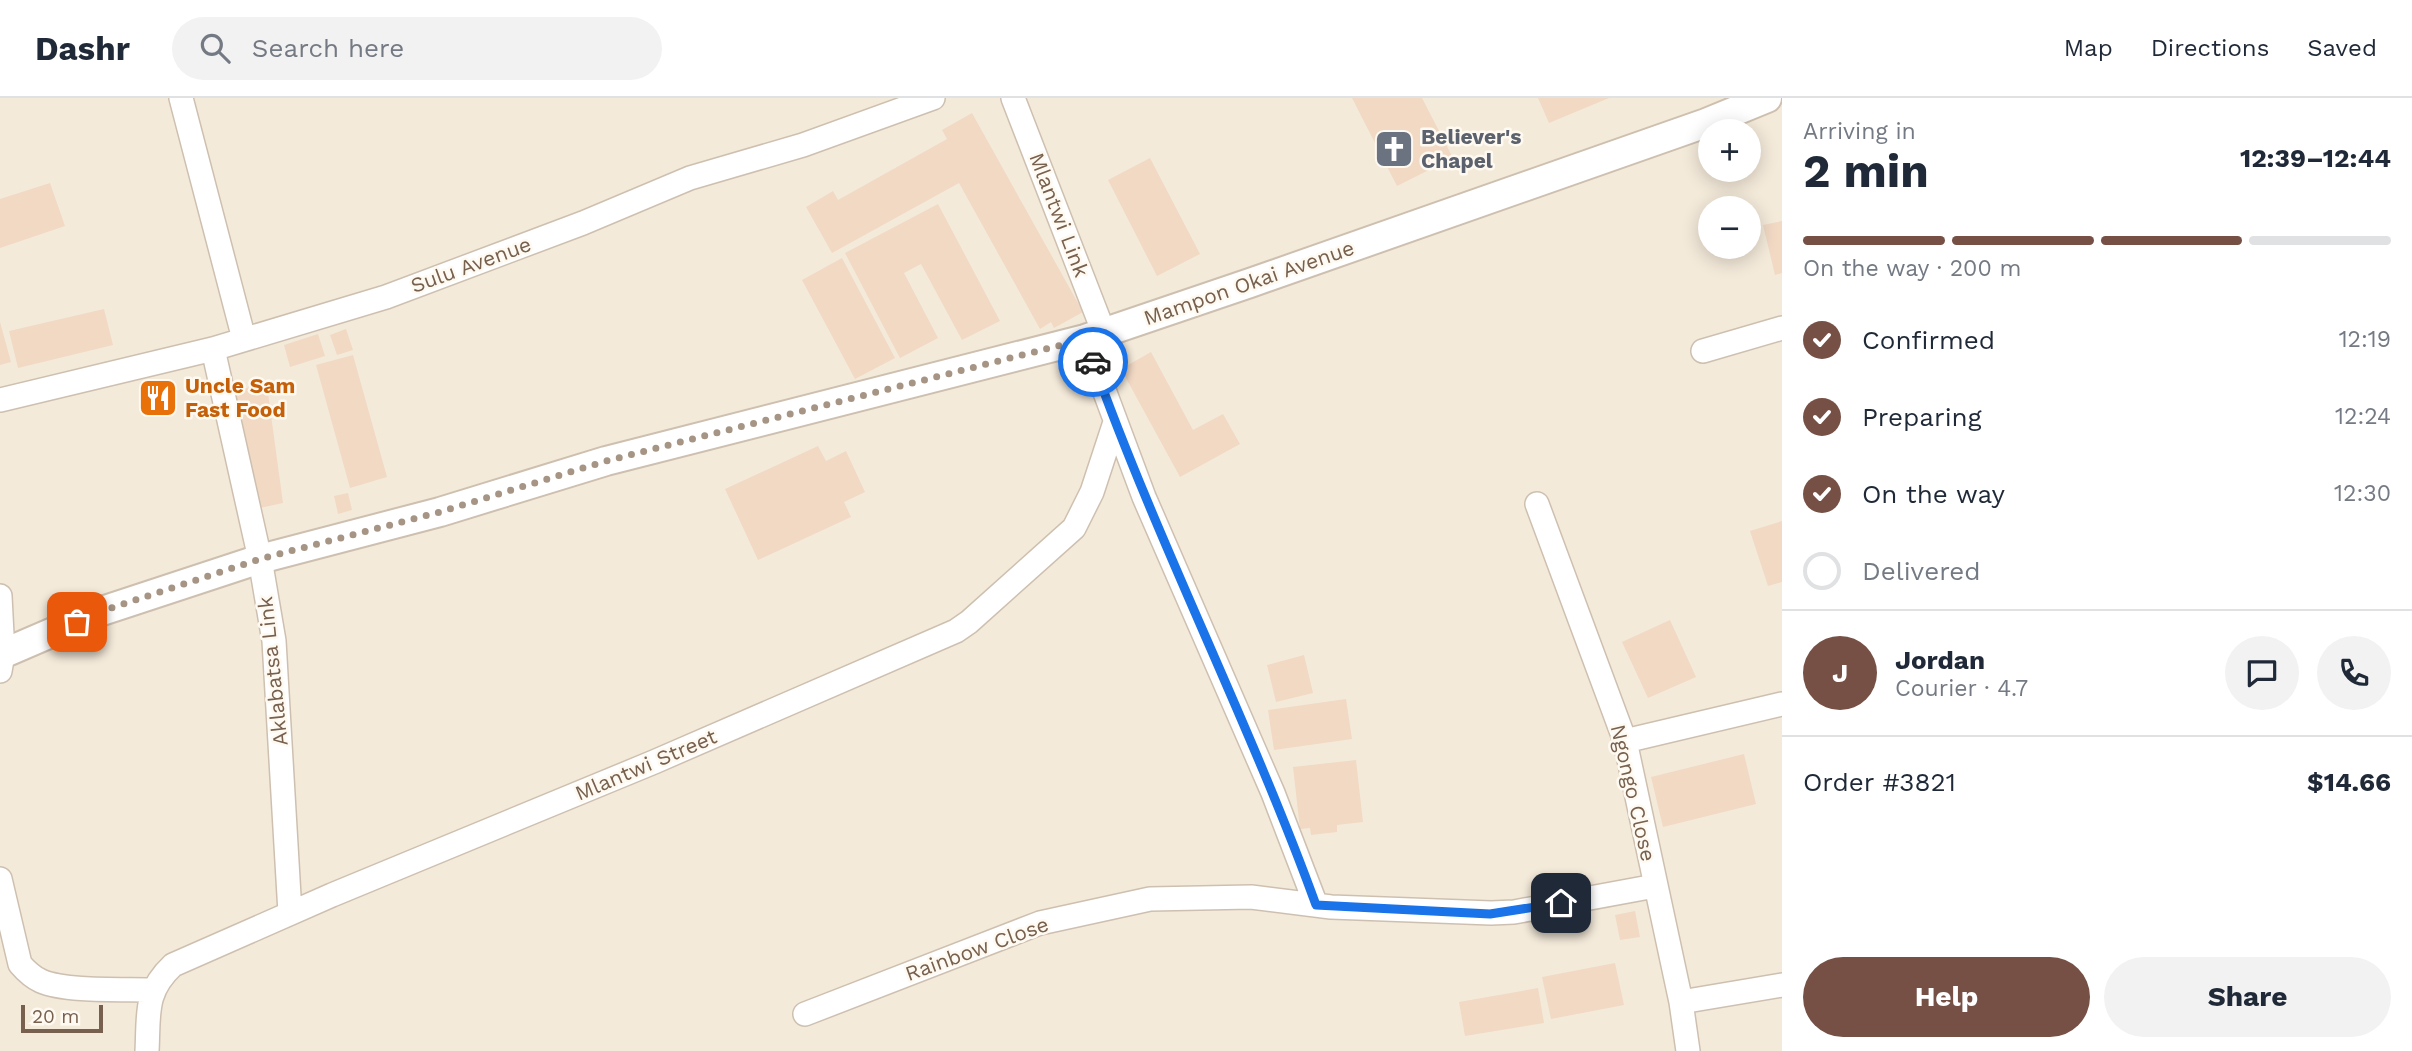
<!DOCTYPE html>
<meta charset="utf-8">
<style>
:root{--surface:#fff;--page:#f2f2f3;--text:#1f2937;--muted:#747a83;--line:#e0e1e3;--accent:#765045}
body{margin:0;font-family:"Work Sans",sans-serif;background:var(--page);color:var(--text);height:100vh;display:flex;flex-direction:column;font-size:26px;white-space:nowrap}
*{box-sizing:border-box;margin:0}
p{font-size:23px;color:var(--muted)}
.icon{flex:none;width:38px;height:38px;fill:none;stroke:currentColor;stroke-width:2;stroke-linecap:round;stroke-linejoin:round}
.map{position:relative;flex:1;overflow:hidden}
.sheet{display:flex;flex-direction:column;background:var(--surface);width:630px}
.sheet>*{flex:none}
.buttons{position:absolute;left:1698px;top:21px;display:grid;gap:14px}
.buttons a{display:grid;place-items:center;width:63px;height:63px;border-radius:50%;background:var(--surface);box-shadow:0 4px 18px #0003;font-size:35px}
.scale{position:absolute;left:21px;bottom:18px;width:82px;box-sizing:border-box;padding-left:7px;border:4px solid #77604e;border-top:0;font-size:19px;line-height:24px;white-space:nowrap;color:#77604e;-webkit-text-stroke:5px #fefaf2;paint-order:stroke}
.pin{position:absolute;display:grid;place-items:center;width:60px;height:60px;color:#fff;margin:-30px;border-radius:14px;box-shadow:0 4px 10px #0006}
.courier{position:absolute;display:grid;place-items:center;width:70px;height:70px;margin:-35px;border:5px solid #1a73e8;border-radius:50%;background:#fff;color:#222;box-shadow:0 2px 9px #0007}
.head em{font-style:normal;font-weight:700}
.head div{display:flex;flex-direction:column-reverse}
.head{display:flex;align-items:center;justify-content:space-between;height:119px;padding:0 21px}
h1{font-size:46px;font-weight:700;line-height:52px}
.bar{display:grid;grid-template-columns:repeat(4,1fr);gap:10px 7px;align-content:center;height:84px;padding:0 21px}
.bar i{height:9px;border-radius:5px;background:var(--line)}
.bar .active{background:var(--accent)}
.bar p{grid-column:span 4}
.line{display:flex;align-items:center;gap:18px;padding:0 21px;border-top:2px solid var(--line)}
.line div{flex:1}
.round{display:grid;place-items:center;flex:none;width:74px;height:74px;border-radius:37px;background:var(--page)}
ol{padding:0 21px;list-style:none}
li{display:flex;align-items:center;gap:21px;height:77px}
li p{margin-inline-start:auto}
li .icon{padding:7px;border-radius:50%;background:var(--accent);color:#fff;stroke-width:4}
li:last-child{color:var(--muted)}
li i{width:38px;height:38px;border:4px solid var(--line);border-radius:50%}
.cta{display:flex;gap:14px;margin-top:auto;padding:14px 21px}
.cta a{flex:1;height:80px;border-radius:42px;background:var(--accent);color:#fff;font-size:28px;font-weight:700;line-height:80px;text-align:center}
.cta a+a{background:var(--page);color:var(--text)}
header{display:flex;align-items:center;gap:42px;box-sizing:border-box;height:98px;padding:0 35px;background:var(--surface);border-bottom:2px solid var(--line)}
header strong{font-size:33px}
nav{display:flex;gap:38px;margin-inline-start:auto;font-size:24px}
.search{width:490px;height:63px;background:var(--page);display:flex;align-items:center;gap:18px;box-sizing:border-box;padding:0 24px;border-radius:38px;color:var(--muted);font-size:26px}
main{display:flex;flex:1;min-height:0}
.map>svg:first-child{display:block}
.residential{fill:#f4eada;fill-rule:evenodd}
.building{fill:#f1d9c4}
.lines{fill:none;stroke-linecap:round;stroke-linejoin:round}
.minor-casing{stroke:#cec0b0;stroke-width:26}
.tertiary-casing{stroke:#cec0b0;stroke-width:32}
.minor{stroke:#fff;stroke-width:23}
.tertiary{stroke:#fff;stroke-width:28}
.done{stroke:#a69585;stroke-width:7;stroke-dasharray:0 12.6}
.route{stroke:#1a73e8;stroke-width:9}
.labels{text-anchor:middle;stroke-width:5;stroke-linejoin:round;paint-order:stroke}
.worship-label{font-size:21px;font-weight:bold;fill:#5b616d;stroke:#fefaf2;text-anchor:start}
.street-label{font-size:21px;fill:#77604e;stroke:#fefaf2}
.food-label{font-size:21px;font-weight:bold;fill:#c56008;stroke:#fefaf2;text-anchor:start}
</style>
<header>
<strong>Dashr</strong>
<div class="search"><svg class="icon" aria-label="search" viewBox="0 0 24 24"><circle cx="10" cy="10" r="6"/><path d="M15 15l6 6"/></svg>Search here</div>
<nav><a>Map</a><a>Directions</a><a>Saved</a></nav>
</header>
<main>
<div class="map">
<svg width="1782" height="953" viewBox="0 0 1782 953">
<rect width="100%" height="100%" fill="#fcf7eb"/>
<path class="residential" d="M0,0H1782V953H0ZM1710,33H1748V72H1710ZM1710,110H1748V149H1710Z"/>
<path class="building" d="M1352,0H1422L1453,60L1397,88Z
M1538,0H1609L1549,25Z
M972,15L1083,214L1054,230L1051,224L1040,231L959,85L832,155L806,109L833,93L838,102L947,41L942,32Z
M1150,60L1200,156L1157,178L1108,82Z
M50,85L65,128L0,150V101Z
M938,106L1000,223L962,242L921,166L904,175L938,240L900,260L845,155Z
M1782,123V175L1775,177L1763,127Z
M842,160L895,260L855,281L802,182Z
M104,211L113,247L18,270L9,233Z
M0,224L11,264L0,267Z
M346,231L353,252L337,257L330,237Z
M318,236L325,258L290,269L284,247Z
M1151,254L1193,332L1223,316L1240,346L1180,379L1121,271Z
M353,257L387,379L350,390L316,267Z
M267,288L283,405L255,411L234,291Z
M818,348L826,363L846,353L865,394L844,404L851,419L758,462L725,391Z
M348,395L352,412L338,416L334,398Z
M1782,423V484L1768,488L1750,433Z
M1670,522L1696,579L1648,600L1622,544Z
M1304,557L1313,595L1276,604L1267,567Z
M1346,601L1352,641L1274,652L1268,612Z
M1744,656L1756,706L1663,729L1651,679Z
M1356,662L1363,724L1337,727V734L1311,737L1310,730L1300,731L1293,669Z
M1635,813L1640,839L1620,842L1615,817Z
M1615,865L1624,907L1551,921L1542,879Z
M1538,890L1544,925L1465,938L1459,904Z"/>
<g class="lines">
<g class="minor-casing">
<path id="minor" d="M181,0L244,241
M1013,0L1104,235
M1085,241L1144,399L1273,695L1316,807
M213,251L260,461L274,543L290,815
M1703,253L1782,230
M0,302L213,251L386,199L583,125L690,80L803,47L933,0
M1537,406L1625,643L1681,904L1688,953
M0,498L3,556L0,573
M1625,643L1782,606
M0,781L20,866C26,873 32,879 41,883C66,894 124,891 152,892
M1681,904L1782,887
M805,916L1040,825L1150,801L1251,799L1331,809L1491,815L1514,814L1655,788
M147,953C149,916 144,894 173,867L332,797L654,664L956,533L969,524L1074,430L1092,394L1115,324"/>
</g>
<g class="tertiary-casing">
<path id="tertiary" d="M0,557L102,513L260,461L440,414L606,363L1085,241L1250,185L1706,25L1767,0"/>
</g>
<use href="#minor" class="minor"/>
<use href="#tertiary" class="tertiary"/>
</g>
<g class="lines">
<path class="done" d="M77,524L102,513L260,461L440,414L606,363L1085,241L1093,264"/>
<path class="route" d="M1093,264C1159,448 1249,623 1316,807L1490,816L1561,805"/>
</g>
<defs>
<g id="church-square" transform="scale(2.0125)"><rect x="-9" y="-9" width="18" height="18" rx="4" fill="#6b7280" stroke="#fefaf2"/><path d="M-1.2-6h2.4v3.5h3.3v2.4h-3.3V6h-2.4V-.1h-3.3v-2.4h3.3Z" fill="#fff"/></g>
<g id="restaurant-square" transform="scale(2.0125)"><rect x="-9" y="-9" width="18" height="18" rx="4" fill="#e8710a" stroke="#fefaf2"/><path d="M-5-6h1v4h1v-4h1v4h1v-4h1v5L-1.5 .5V6h-2V.5L-5-1ZM5-6V6H3V1.5H1.5Q1.5-4 5-6Z" fill="#fff"/></g>
</defs>
<g fill-rule="evenodd">
<use href="#church-square" x="1394" y="51"/>
<use href="#restaurant-square" x="158" y="300"/>
</g>
<g class="labels">
<g class="worship-label">
<text x="1421" y="46">Believer's<tspan x="1421" dy="24">Chapel</tspan></text>
</g>
<g class="street-label">
<text transform="translate(1059 117) rotate(69)" y="7">Mlantwi Link</text>
<text transform="translate(471 167) rotate(-20)" y="7">Sulu Avenue</text>
<text transform="translate(1249 185) rotate(-19)" y="7">Mampon Okai Avenue</text>
<text transform="translate(273 573) rotate(-96)" y="7">Aklabatsa Link</text>
<text transform="translate(646 667) rotate(-23)" y="7">Mlantwi Street</text>
<text transform="translate(1633 695) rotate(77)" y="7">Ngongo Close</text>
<text transform="translate(977 851) rotate(-20)" y="7">Rainbow Close</text>
</g>
<g class="food-label">
<text x="185" y="295">Uncle Sam<tspan x="185" dy="24">Fast Food</tspan></text>
</g>
</g>
</svg>
<div class="buttons">
<a>+</a>
<a>−</a>
</div>
<div class="scale">20 m</div>
<div class="pin" style="left:77px;top:524px;background:#ea580c"><svg class="icon" aria-label="bag" viewBox="0 0 24 24"><path d="M5 8h14l-1 12H6zM9 8a3 3 0 0 1 6 0"/></svg></div>
<div class="pin" style="left:1561px;top:805px;background:#1f2937"><svg class="icon" aria-label="home" viewBox="0 0 24 24"><path d="M3 11l9-7 9 7M6 9v11h12V9"/></svg></div>
<div class="courier" style="left:1093px;top:264px"><svg class="icon" aria-label="car" viewBox="0 0 24 24"><path d="M5 17H2v-5l4-1 3-4h7l3 4 3 1v5h-3M9 17h6M6 11h13"/><circle cx="7" cy="17" r="2"/><circle cx="17" cy="17" r="2"/></svg></div>
</div>
<section class="sheet">
<div class="head"><div><h1>2 min</h1><p>Arriving in</p></div><em>12:39–12:44</em></div>
<div class="bar"><i class="active"></i><i class="active"></i><i class="active"></i><i></i><p>On the way · 200 m</p></div>
<ol>
<li><svg class="icon" aria-label="check" viewBox="0 0 24 24"><path d="M5 12l5 5 9-10"/></svg>Confirmed<p>12:19</p></li>
<li><svg class="icon" aria-label="check" viewBox="0 0 24 24"><path d="M5 12l5 5 9-10"/></svg>Preparing<p>12:24</p></li>
<li><svg class="icon" aria-label="check" viewBox="0 0 24 24"><path d="M5 12l5 5 9-10"/></svg>On the way<p>12:30</p></li>
<li><i></i>Delivered</li>
</ol>
<div class="line" style="height:126px"><b class="round" style="background:var(--accent);color:#fff">J</b><div><b>Jordan</b><p>Courier · 4.7</p></div><a class="round"><svg class="icon" aria-label="chat" viewBox="0 0 24 24"><path d="M4 5h16v11H9l-5 4z"/></svg></a><a class="round"><svg class="icon" aria-label="phone" viewBox="0 0 24 24"><path d="M5 4h4l2 5-3 2q2 4 5 5l2-3 5 2v4C11 20 4 13 5 4z"/></svg></a></div>
<div class="line" style="height:91px"><div>Order #3821</div><b>$14.66</b></div>
<div class="cta"><a>Help</a><a>Share</a></div>
</section>
</main>
